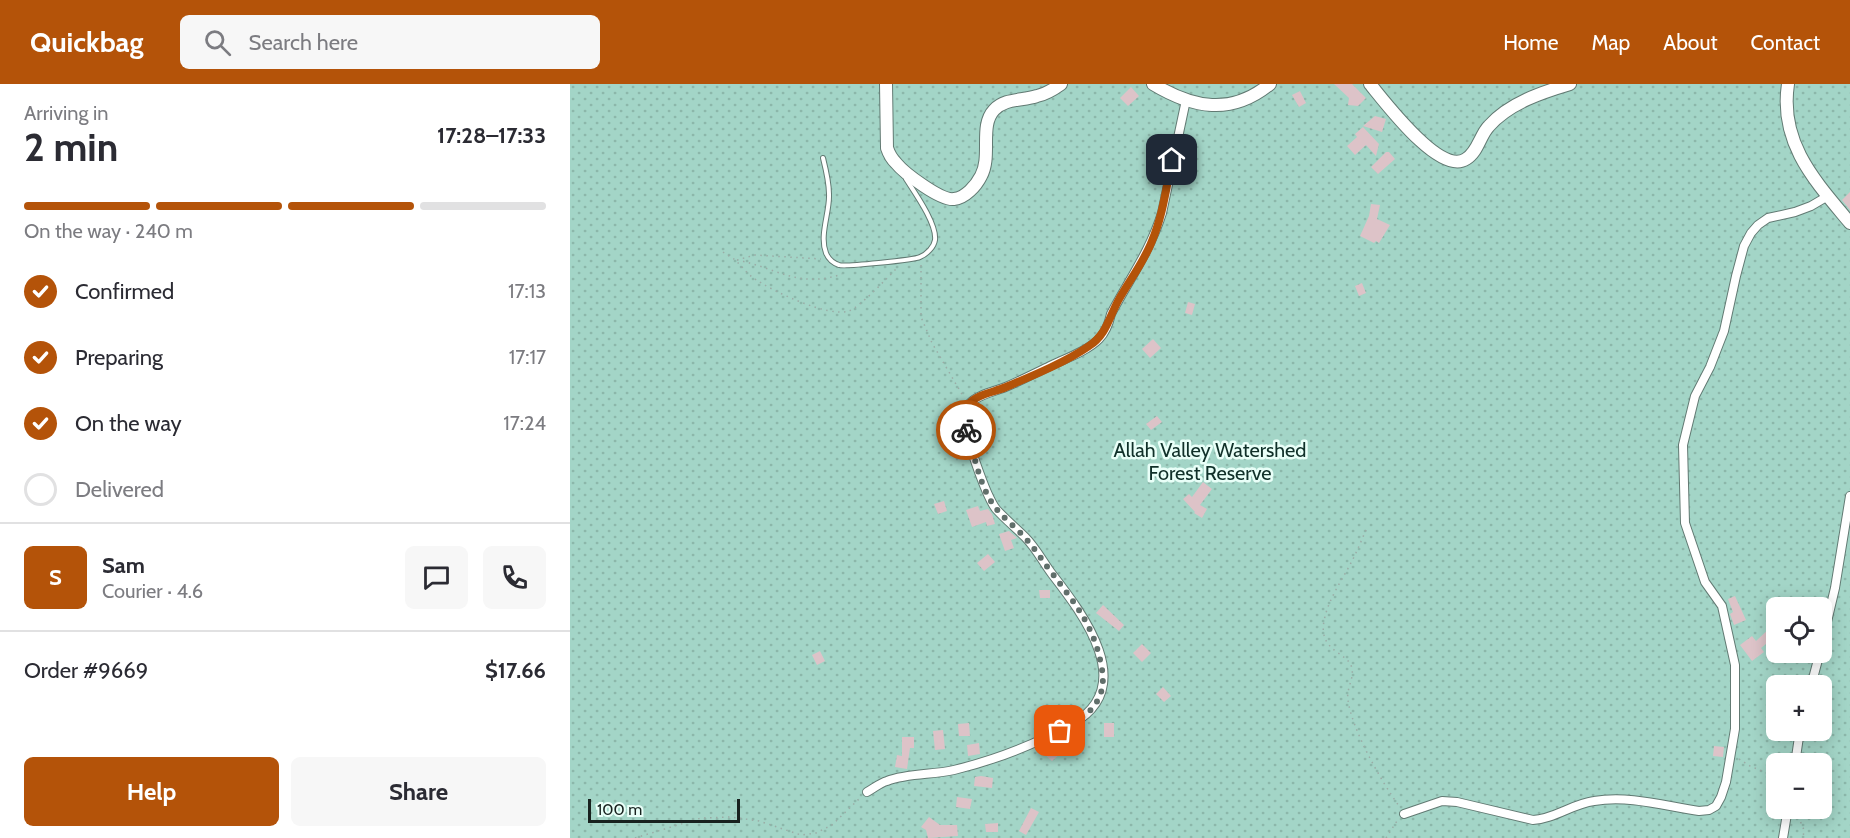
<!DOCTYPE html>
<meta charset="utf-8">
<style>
:root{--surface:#fff;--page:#f7f7f7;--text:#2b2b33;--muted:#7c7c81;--line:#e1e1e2;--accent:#b45309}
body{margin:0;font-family:Cabin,sans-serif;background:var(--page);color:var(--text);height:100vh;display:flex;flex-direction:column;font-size:22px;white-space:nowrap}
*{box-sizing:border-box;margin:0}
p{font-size:20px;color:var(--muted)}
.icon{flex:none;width:33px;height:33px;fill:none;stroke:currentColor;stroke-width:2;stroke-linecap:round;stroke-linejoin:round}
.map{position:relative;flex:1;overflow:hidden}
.panel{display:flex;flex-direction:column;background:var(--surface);width:570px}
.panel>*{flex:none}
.fabs{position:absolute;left:1196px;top:513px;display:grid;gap:12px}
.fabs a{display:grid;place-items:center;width:66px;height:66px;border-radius:9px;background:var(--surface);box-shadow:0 3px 15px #0003;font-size:30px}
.scale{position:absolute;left:18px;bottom:15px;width:152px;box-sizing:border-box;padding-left:6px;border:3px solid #18221f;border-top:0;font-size:16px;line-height:21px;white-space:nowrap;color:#18221f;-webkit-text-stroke:4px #e9fff8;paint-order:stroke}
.pin{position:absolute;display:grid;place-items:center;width:51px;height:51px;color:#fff;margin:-26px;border-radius:12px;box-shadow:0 3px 9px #0006}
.courier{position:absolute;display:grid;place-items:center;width:60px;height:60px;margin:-30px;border:4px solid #b45309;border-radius:50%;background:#fff;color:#222;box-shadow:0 2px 8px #0007}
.overview em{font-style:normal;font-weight:700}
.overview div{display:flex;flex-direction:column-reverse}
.overview{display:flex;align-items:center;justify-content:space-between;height:102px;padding:0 24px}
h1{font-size:39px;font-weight:700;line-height:45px}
.bar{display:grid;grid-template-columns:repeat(4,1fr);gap:9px 6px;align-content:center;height:72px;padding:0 24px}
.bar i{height:8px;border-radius:4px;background:var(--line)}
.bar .selected{background:var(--accent)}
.bar p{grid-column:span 4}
.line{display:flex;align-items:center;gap:15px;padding:0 24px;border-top:2px solid var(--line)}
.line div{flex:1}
.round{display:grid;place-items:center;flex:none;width:63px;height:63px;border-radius:9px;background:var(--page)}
ol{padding:0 24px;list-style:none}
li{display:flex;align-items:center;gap:18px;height:66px}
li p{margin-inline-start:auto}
li .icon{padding:6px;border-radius:50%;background:var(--accent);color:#fff;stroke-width:4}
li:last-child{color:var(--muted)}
li i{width:33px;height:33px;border:3px solid var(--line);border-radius:50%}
.button{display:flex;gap:12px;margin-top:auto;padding:12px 24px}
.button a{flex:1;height:69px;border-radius:9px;background:var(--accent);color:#fff;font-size:24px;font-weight:700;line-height:69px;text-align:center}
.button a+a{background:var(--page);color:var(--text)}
header{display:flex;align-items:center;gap:36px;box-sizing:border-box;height:84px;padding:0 30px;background:var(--accent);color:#fff}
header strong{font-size:28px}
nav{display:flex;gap:33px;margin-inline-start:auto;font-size:21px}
.search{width:420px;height:54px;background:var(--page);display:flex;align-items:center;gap:15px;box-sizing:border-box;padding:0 21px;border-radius:9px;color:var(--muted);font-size:22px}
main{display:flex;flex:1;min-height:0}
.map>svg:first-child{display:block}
.green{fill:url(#green-dots);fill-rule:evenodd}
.building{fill:#ddc3c8}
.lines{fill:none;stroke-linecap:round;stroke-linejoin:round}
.lane-casing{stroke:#627a73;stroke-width:6}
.street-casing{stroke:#627a73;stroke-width:10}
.secondary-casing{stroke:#627a73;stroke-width:14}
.path{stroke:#9aaca6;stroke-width:1.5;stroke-dasharray:1.5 4.5;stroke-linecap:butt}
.lane{stroke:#fff;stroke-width:4}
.street{stroke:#fff;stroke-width:8}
.secondary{stroke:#fff;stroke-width:12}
.done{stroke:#616f6b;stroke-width:6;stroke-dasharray:0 10.8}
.route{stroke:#b45309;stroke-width:8}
.labels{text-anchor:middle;stroke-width:5;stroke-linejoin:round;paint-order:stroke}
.park-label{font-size:20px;fill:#103029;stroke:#e9fff8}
</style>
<header>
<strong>Quickbag</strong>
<div class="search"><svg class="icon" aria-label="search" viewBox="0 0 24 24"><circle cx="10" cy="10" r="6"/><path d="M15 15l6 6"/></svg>Search here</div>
<nav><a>Home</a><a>Map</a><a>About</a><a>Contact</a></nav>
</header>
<main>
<section class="panel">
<div class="overview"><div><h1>2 min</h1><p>Arriving in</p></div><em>17:28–17:33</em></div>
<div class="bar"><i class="selected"></i><i class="selected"></i><i class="selected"></i><i></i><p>On the way · 240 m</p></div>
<ol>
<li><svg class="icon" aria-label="check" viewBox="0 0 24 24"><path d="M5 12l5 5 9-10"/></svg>Confirmed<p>17:13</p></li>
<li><svg class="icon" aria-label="check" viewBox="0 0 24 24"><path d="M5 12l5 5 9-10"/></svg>Preparing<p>17:17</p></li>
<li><svg class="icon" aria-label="check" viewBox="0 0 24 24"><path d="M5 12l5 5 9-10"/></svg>On the way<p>17:24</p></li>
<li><i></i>Delivered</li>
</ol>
<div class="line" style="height:108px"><b class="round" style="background:var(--accent);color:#fff">S</b><div><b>Sam</b><p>Courier · 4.6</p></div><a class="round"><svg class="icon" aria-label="chat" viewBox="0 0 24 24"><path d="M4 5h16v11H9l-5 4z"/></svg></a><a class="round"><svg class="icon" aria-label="phone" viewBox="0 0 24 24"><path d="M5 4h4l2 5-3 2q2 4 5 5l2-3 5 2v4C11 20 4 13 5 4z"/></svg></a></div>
<div class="line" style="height:78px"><div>Order #9669</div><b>$17.66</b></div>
<div class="button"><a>Help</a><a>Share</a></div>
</section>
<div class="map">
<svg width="1280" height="754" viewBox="0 0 1280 754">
<defs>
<pattern id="green-dots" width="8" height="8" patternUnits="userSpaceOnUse" patternTransform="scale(1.5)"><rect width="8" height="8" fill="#a3d5c7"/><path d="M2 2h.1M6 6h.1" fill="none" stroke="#8cb7aa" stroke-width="1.8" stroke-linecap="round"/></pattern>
</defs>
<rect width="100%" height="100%" fill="#e9fff8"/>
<path class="green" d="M0,0H1280V754H0ZM1206,524H1251V568H1206ZM1206,602H1251V646H1206ZM1206,680H1251V724H1206Z"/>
<path class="building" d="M764,0H782L796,14L788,22L778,21L779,14Z
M561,3L569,12L558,22L550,14Z
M730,7L736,19L729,23L722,11Z
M805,32L816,35L812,48L793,42Z
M793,43L809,60L806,72L796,61L785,71L777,62L787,53L785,50Z
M816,68H819L825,75L808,90L801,83Z
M1280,108V126L1272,116Z
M801,120L810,121L807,135L820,141L809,159L806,157L804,159L790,152L799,132Z
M792,199L796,209L789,212L785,202Z
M618,218L625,220L622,231L615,229Z
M583,255L591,264L580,274L572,265Z
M587,332L592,338L581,346L576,340Z
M633,398L642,405L630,421L637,425L632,434L624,429L625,428L613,415L619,410L622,413Z
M374,417L377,427L368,430L364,420Z
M408,422L410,427L418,425L422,430L425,440L417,442L416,438L402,443L396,426Z
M439,447L447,454L441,456L444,464L435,467L429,450Z
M418,470L425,478L414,487L407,479Z
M469,506H480V514H470Z
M1165,512L1176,536L1164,541L1160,530L1163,528L1158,515Z
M533,521L554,541L549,547L526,529Z
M1201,543L1206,548V552L1191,564L1194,568L1182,577L1170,561L1182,552L1186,557Z
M572,560L581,569L572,578L563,569Z
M250,567L255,577L247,581L242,571Z
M593,603L601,612L594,618L586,610Z
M399,639L400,652H389L388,640Z
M534,639H544V653H534Z
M373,646L375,665L365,666L363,647Z
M332,653H344V664H340L337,685L325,683L327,671L332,672Z
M409,659L410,670L398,672L397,661Z
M482,661L490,670L482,677L473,669Z
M1144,662L1154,663L1153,673L1143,672Z
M411,692L423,694L422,704L404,702L405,693Z
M387,713L402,715L400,725L386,723Z
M461,724L469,728L456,751L449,747Z
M359,733L370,741H387L388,752L358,754L356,746L351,743Z
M428,739V748H416L415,740Z"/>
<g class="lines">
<g class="lane-casing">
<path id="lane" d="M253,74C256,86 259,98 259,110C260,128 249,151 256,169C258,174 263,179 269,181C274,183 344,176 350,173C357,170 364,163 365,156C367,140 345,109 336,95"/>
</g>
<g class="street-casing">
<path id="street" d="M1251,563L1265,504L1280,412
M1241,602L1250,568
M1225,680L1230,646
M297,708C304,704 310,699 317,697C338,689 363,691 384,686C425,676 466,660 502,640C569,603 513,530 482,490C473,478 466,464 455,453C446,444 435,435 426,425C416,412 393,347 394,331C395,327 397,322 400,319C408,311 422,308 433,304C448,298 463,290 478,283C494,275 516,268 529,255C536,248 539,239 541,230C559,196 580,167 592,129L616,16
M834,730L872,717L887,718L963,736C984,735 1002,720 1024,717C1059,711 1095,722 1129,727L1139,726L1146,722L1151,713L1156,698L1165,645V581L1152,522L1135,498L1115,439L1113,361L1125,312L1140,283L1154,247L1166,192L1174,162L1181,149L1188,141L1198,134L1225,128L1241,122L1258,112
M1213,754L1218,724"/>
</g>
<g class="secondary-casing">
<path id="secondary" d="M316,0L317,64C319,70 321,74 326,79C334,89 371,117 384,115C395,114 406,102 411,92C422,72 409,42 424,26C435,14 452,17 467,12C476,10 484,5 491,0
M583,0C623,24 661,32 700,0
M800,0C815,18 870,92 896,75C908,68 910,51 919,42C939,19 973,8 1000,0
M1218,0C1209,59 1245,97 1280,139"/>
</g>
<path class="path" d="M153,168C157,171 162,173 165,176C172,182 177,190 185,195C202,207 259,234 279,227C291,222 317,194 327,184
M167,176C207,184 229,205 272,190
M167,176L185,171L251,175
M351,181V233L362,259L393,312
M796,446C792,455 788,465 783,475C773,495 758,515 754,537C748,569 780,568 782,585C784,595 776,605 778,616C782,646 811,697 829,722
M1169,675L1180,682L1206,693
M1226,727L1234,746L1233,754
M65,754L131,734L161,733L189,737L231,751L246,749L262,741L290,714
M816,754L827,737"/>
<use href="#lane" class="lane"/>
<use href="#street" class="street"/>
<use href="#secondary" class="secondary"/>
</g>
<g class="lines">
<path class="done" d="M396,346C405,371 409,402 425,423C434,435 447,444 457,456C466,466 473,478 482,489C505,520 523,540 531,580C534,594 534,607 526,619C518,632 503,639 490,647"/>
<path class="route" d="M396,346C394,338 393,327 399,320C407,310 425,308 436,303C462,292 496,278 519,262C536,251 539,234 548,217C559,197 574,178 582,157C593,131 596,104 602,76"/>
</g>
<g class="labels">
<g class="park-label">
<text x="640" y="373">Allah Valley Watershed<tspan x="640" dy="23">Forest Reserve</tspan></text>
</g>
</g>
</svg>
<div class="fabs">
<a><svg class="icon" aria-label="locate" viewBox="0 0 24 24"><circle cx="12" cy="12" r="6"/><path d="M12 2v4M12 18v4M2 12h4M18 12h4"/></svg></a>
<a>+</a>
<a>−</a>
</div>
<div class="scale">100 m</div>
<div class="pin" style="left:490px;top:647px;background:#ea580c"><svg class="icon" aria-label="bag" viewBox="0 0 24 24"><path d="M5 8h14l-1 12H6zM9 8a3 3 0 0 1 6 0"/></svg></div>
<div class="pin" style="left:602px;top:76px;background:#1f2937"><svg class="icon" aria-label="home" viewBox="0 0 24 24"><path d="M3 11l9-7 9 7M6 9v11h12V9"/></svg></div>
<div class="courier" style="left:396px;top:346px"><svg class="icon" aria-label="bike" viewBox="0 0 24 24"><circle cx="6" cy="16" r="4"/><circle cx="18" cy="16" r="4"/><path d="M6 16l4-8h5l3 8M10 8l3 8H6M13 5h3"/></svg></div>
</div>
</main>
